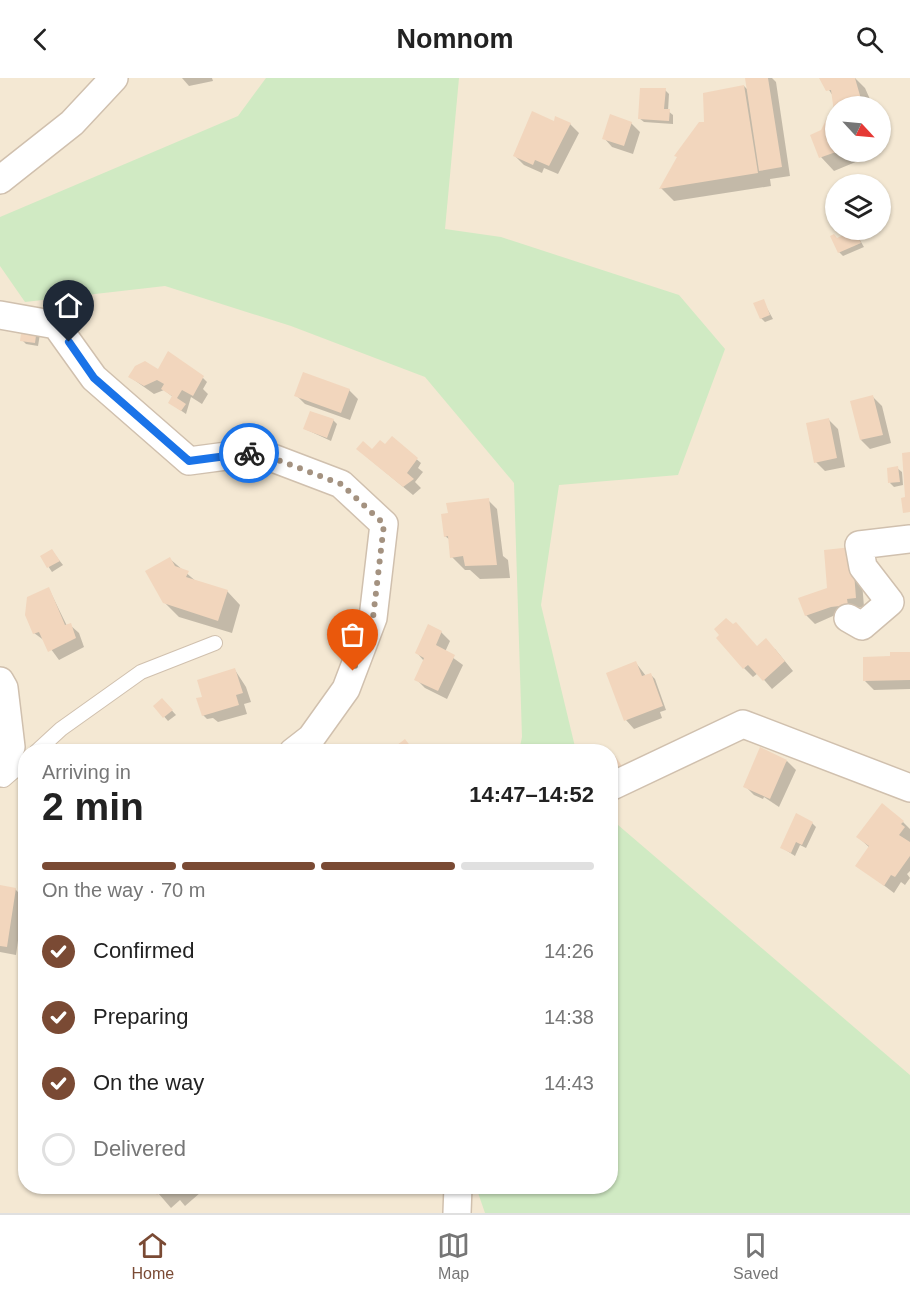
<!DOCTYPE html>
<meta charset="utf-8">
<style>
:root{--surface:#fff;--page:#f6f6f6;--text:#222;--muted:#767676;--line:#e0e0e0;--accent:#7a4a34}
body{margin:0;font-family:Arial,sans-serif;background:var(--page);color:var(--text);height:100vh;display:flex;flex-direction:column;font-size:22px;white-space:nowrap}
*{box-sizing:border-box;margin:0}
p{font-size:20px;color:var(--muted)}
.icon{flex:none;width:33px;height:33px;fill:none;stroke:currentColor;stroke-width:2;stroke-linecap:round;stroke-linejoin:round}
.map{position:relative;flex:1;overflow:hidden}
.details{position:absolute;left:18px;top:666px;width:600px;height:450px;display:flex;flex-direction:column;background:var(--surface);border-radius:24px;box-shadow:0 2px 4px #0004}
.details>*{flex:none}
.needle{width:39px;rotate:116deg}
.tools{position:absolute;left:825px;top:18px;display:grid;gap:12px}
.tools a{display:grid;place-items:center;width:66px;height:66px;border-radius:50%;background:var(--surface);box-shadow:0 2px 4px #0004;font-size:30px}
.pin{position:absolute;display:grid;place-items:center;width:51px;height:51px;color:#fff;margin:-62px -26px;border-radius:50% 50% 50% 0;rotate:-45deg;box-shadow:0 0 6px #0007}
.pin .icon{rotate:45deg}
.courier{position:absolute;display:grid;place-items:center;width:60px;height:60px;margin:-30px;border:4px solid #1a73e8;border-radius:50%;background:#fff;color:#222;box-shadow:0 2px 8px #0007}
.headline em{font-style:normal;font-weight:800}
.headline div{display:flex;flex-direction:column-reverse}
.headline{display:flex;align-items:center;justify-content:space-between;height:102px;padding:0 24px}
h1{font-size:39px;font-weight:800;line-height:45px}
.bar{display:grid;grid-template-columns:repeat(4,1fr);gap:9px 6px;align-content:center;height:72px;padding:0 24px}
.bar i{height:8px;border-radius:4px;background:var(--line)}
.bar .selected{background:var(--accent)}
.bar p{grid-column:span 4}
ol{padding:0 24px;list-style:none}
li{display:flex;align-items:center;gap:18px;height:66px}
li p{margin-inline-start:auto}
li .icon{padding:6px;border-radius:50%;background:var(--accent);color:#fff;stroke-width:4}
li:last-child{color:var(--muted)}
li i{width:33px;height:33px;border:3px solid var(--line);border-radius:50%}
header{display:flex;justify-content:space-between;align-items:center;height:78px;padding:0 24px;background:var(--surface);font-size:27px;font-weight:800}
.tab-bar{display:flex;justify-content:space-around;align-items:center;height:84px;border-top:2px solid var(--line);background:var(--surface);font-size:16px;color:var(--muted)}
.tab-bar a{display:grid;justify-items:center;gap:3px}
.tab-bar .selected{color:var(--accent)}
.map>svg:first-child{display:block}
.residential{fill:#f4e8d3;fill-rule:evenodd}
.green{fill:#d0eac3}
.shadow{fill:#0003}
.building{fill:#f2d6bd}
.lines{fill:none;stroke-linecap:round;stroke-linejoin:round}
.lane-casing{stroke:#d0c0ae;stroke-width:16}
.street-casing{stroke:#d0c0ae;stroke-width:30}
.lane{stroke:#fff;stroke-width:14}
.street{stroke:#fff;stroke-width:27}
.done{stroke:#a49280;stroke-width:6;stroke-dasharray:0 10.8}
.route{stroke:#1a73e8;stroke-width:8}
</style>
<header><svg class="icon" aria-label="back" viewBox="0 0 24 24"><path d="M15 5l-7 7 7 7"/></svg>Nomnom<svg class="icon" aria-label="search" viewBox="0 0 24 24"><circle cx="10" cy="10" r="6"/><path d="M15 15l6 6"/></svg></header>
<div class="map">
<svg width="910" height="1135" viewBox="0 0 910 1135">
<rect width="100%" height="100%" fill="#fcf5e5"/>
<path class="residential" d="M0,0H910V1135H0ZM836,28H880V74H836ZM836,106H880V152H836ZM26,674H610V1108H26Z"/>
<path class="green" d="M266,0H459L445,151L501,159L679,217L725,271L678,397L559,407L541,527L576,673H519L522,659L514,405L425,299L291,248L165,208L25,224L0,188V139L238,38Z
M611,741L910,997V1135H485L476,1109L610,1108Z"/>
<path class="shadow" d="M182,0H212L213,3L189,8Z
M747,0H772L776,4L790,98L770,101L771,108L674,123L661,110L679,80L706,45L744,8L749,13Z
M821,0H855L865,10L873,28H836V74H863L858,83L834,93L821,79L822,53L835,35L833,18Z
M665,12L669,16L668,33L673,37V46L644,44L639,40Z
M554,45L570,46L579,55L558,96L544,90L542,95L524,87L515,78Z
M631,45L640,54L633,76L612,69L604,60Z
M855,154L864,169L843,178L839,174L838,161Z
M763,223L773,241L765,244L761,240Z
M23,250L40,256L38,268L26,266L22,262Z
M159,293L193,294L203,300L207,304L203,311L208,316L202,326L191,319L186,336L170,325L173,319L164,312L154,316L130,299Z
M349,312L358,321L350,342L305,326L296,317Z
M873,319L882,328L891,365L870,371L861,362Z
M333,342L337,346L331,363L305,351Z
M829,342L838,351L845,389L825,393L816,384Z
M392,360L421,385L418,390L423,394L415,404L421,410L413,417L367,379L373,373L384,370Z
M897,390L902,394L903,407L894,409L890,405Z
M488,422L497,431L503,478L508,482L510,500L480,501L470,492H465L452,479L450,462L445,458Z
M52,473L63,487L52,494L42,479Z
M860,479L864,529L851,530L815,546L806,537Z
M170,481L198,505L227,513L240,527L232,555L179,539L165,525Z
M49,511L67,548L70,547L79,555L84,569L59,582L45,563L34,555Z
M441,554L450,563L445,574L463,587L447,621L425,610L416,601L424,583L417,575Z
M757,569L775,571L793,593L772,611L758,595L753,599L744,590Z
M910,575V611L874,612L865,603L892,580Z
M636,585L646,598L651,597L655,601L666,632L660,634L662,640L634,651L626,642Z
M235,592L246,609L251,624L244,626L247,636L218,644L213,640L207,641L203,637L202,620Z
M166,626L176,637L168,643L155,628Z
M787,683L796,692L779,729L764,719L763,721L754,717L745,708Z
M903,744L910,751V793L907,796L910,800L905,807L901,804L894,815L857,787L870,770L858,759Z
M812,745L816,749L806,770L800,767L795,778L781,769Z
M0,809L15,811L24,820L16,877L0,874Z
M152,1108H208L185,1128L180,1122L171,1130Z"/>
<path class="building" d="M745,0H768L782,89L759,93Z
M819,0H855L863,28H836V74L819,80L810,57L821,52L830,34H834L831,12L826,13Z
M744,7L758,95L659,111L677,79L674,78L699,44H704L703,15Z
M640,10H666L664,31H670L669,43L638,41Z
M532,33L554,43L555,38L571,45L549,88L535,82L533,87L513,78Z
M610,36L632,44L624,68L602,61Z
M855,152L861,165L838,175L830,158L834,156L837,160Z
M764,221L770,237L760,241L753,225Z
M22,248L37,251L35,265L20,263Z
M168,273L204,298L193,318L182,312L177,320L186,326L181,333L168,325L172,318L161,311L164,306L157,302L144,308L128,299L135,288L145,283L158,291Z
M303,294L350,311L341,335L294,318Z
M873,317L883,357L860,362L850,323Z
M310,333L334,341L327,360L303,351Z
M829,340L837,380L814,385L806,345Z
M392,358L418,380L407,395L414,401L403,409L356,371L363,363L372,371L380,362L385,366Z
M910,374V434L903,435L901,420L905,419L902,375Z
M898,388L900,404L888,405L887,390Z
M489,420L497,487L465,488L463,478L450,480L448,458L444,459L441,436L448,435L446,425Z
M852,469L856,520L847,521L848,527L831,529L805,538L798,520L827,510L824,472Z
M52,471L60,483L47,490L40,478Z
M170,479L175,488L189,493L186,499L228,512L218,543L163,525L145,493Z
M49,509L65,547L71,545L76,560L48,574L39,554L33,556L25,537L27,519Z
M726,540L733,546L736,544L757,568L766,560L785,583L763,603L748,587L743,591L716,560L719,557L714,551Z
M428,546L442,553L436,567L455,577L438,613L414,602L424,580L415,575Z
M890,574H910V602L863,603V579L890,578Z
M636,583L642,598L651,595L663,628L624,643L606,595Z
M235,590L243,615L236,617L239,627L202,638L196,620L202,619L197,602Z
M162,620L173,632L163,640L153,628Z
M405,661L415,674H388Z
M760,669L787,682L770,721L743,709Z
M615,678L627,695L610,706V682Z
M882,725L904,743L901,746L905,749L899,757L910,764V778L895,799L891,797L884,808L855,788L869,768L856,759Z
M796,735L813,744L802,767L796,764L791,775L780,770Z
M0,807L16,810L7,869L0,868Z
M150,1108H179L171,1115L166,1109L157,1117Z"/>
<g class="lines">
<g class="lane-casing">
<path id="lane" d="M36,674L61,651L141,594L215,565
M4,702L26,683"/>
</g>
<g class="street-casing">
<path id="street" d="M0,102L72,45L114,0
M0,237L56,247L94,300L189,383L257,374L341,406L384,446L373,540L346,611L311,660L293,674
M848,540L862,548L890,524L863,489L859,467L910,461
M0,603L4,610L11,669L0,695
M610,709L743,646L910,710
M457,1135L458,1108"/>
</g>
<use href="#lane" class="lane"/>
<use href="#street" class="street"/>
</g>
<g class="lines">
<path class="done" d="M249,375L257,374L341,406L384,446L373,540L353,593"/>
<path class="route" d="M69,264L94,300L189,383L249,375"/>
</g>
</svg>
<div class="tools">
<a><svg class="needle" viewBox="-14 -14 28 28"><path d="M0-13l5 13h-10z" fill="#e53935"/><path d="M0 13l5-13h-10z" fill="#767676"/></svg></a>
<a><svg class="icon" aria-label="layers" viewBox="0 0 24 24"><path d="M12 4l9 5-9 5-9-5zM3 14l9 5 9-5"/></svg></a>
</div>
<div class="pin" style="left:353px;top:593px;background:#ea580c"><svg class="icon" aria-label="bag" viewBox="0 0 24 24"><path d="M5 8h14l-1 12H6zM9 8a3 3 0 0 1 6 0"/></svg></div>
<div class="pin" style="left:69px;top:264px;background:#1f2937"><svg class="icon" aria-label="home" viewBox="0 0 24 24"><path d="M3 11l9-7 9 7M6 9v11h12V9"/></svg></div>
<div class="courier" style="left:249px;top:375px"><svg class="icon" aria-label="bike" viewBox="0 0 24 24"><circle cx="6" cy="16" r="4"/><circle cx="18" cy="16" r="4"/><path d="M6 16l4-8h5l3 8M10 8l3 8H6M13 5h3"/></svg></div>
<section class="details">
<div class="headline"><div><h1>2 min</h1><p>Arriving in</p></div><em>14:47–14:52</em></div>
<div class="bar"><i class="selected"></i><i class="selected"></i><i class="selected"></i><i></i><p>On the way · 70 m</p></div>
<ol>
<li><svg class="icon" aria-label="check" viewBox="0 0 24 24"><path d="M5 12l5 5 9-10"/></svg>Confirmed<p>14:26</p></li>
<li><svg class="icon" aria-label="check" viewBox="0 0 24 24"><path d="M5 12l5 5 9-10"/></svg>Preparing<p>14:38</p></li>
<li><svg class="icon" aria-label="check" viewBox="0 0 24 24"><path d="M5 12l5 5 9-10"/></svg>On the way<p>14:43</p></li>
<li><i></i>Delivered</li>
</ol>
</section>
</div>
<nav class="tab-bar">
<a class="selected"><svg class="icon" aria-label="home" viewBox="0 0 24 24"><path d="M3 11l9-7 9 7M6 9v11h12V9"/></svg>Home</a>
<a><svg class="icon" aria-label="map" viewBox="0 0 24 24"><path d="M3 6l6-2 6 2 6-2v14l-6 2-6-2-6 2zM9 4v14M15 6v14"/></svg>Map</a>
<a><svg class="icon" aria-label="saved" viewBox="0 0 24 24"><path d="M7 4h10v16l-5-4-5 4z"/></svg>Saved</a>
</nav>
